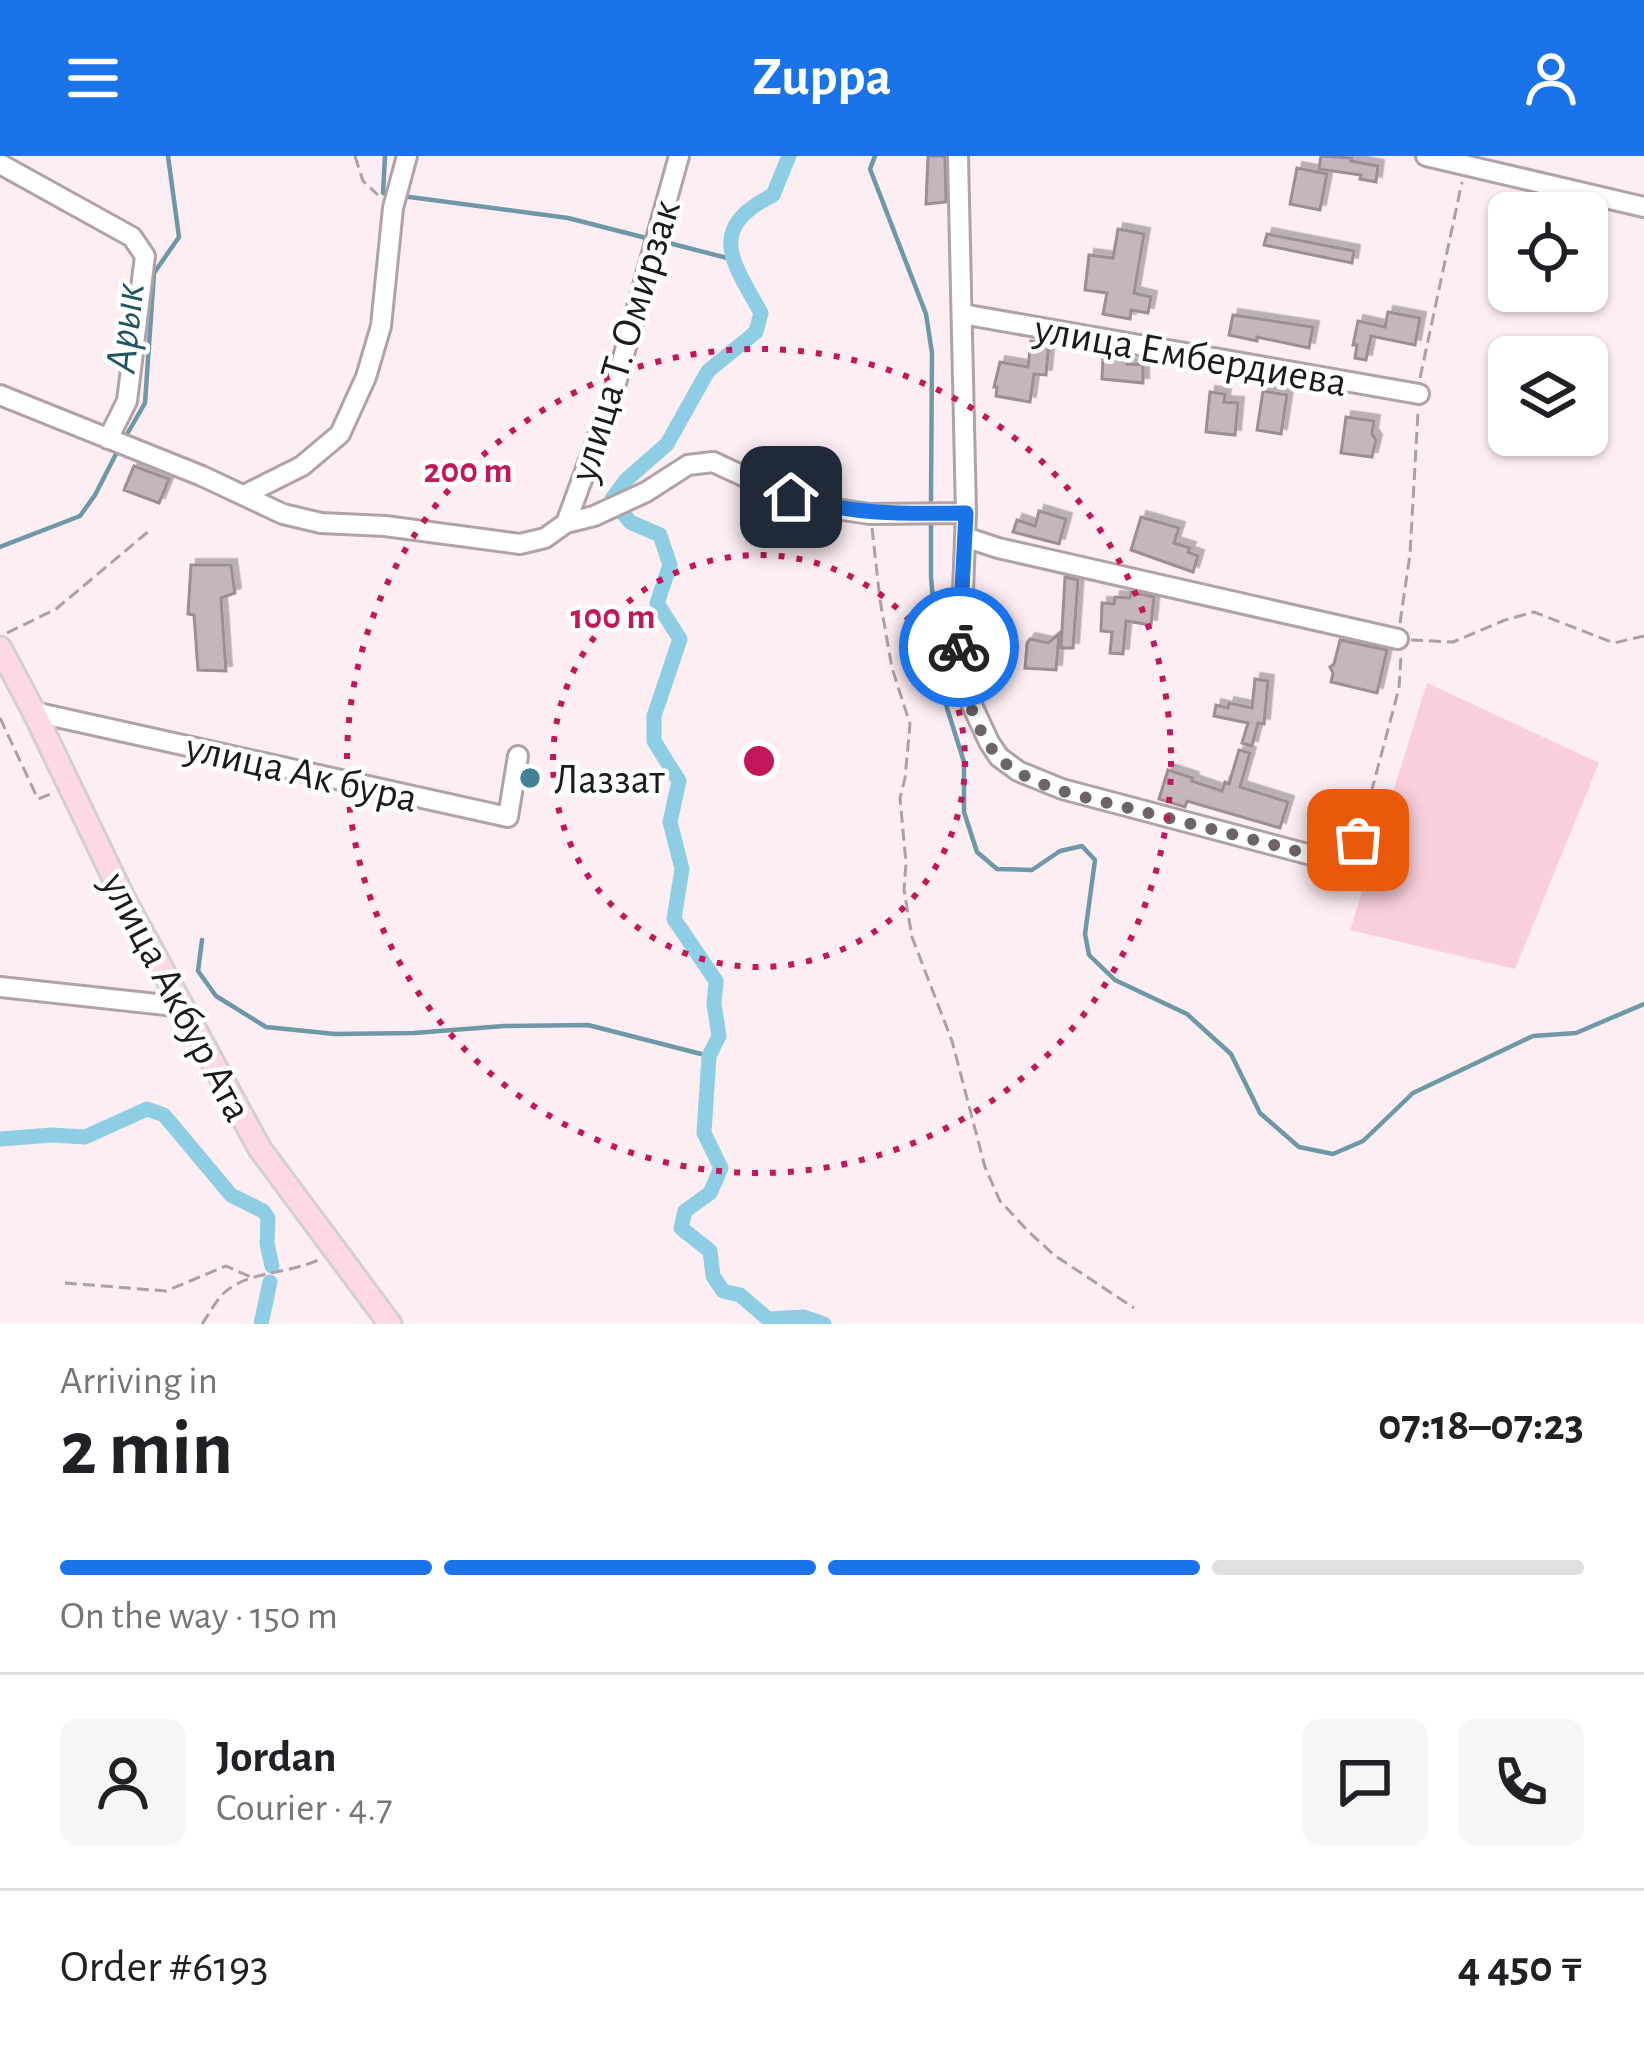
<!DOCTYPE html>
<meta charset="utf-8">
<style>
:root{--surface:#fff;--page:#f6f6f6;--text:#202124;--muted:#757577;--line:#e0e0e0;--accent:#1a73e8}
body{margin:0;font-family:"Alegreya Sans",sans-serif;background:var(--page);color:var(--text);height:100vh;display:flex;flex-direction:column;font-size:45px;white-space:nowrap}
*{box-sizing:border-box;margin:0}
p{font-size:39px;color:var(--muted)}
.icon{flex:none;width:66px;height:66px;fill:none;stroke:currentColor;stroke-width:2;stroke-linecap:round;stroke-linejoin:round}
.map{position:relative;height:1168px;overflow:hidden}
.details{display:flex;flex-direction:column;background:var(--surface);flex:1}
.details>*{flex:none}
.fabs{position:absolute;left:1488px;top:36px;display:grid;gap:24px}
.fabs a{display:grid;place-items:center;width:120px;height:120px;border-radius:18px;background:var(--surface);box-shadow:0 3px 9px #0004;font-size:60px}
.pin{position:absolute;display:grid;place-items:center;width:102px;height:102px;color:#fff;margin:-51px;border-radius:24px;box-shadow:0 6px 18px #0006}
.courier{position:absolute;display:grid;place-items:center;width:120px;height:120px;margin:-60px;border:9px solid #1a73e8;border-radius:50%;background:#fff;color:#222;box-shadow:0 3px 15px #0007}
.overview em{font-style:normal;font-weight:700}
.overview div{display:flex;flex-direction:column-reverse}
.overview{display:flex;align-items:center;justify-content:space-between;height:204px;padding:0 60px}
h1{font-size:78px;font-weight:700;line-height:90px}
.bar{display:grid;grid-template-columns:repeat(4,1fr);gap:18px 12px;align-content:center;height:144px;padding:0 60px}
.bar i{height:15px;border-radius:9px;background:var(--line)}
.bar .active{background:var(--accent)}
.bar p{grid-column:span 4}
.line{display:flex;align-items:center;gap:30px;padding:0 60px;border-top:3px solid var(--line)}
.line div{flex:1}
.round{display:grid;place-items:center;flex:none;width:126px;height:126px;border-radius:18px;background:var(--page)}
header{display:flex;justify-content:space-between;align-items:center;height:156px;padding:0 60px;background:var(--accent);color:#fff;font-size:54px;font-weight:700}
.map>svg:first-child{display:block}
.green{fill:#facfdc}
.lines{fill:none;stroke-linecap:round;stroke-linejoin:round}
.stream{stroke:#6c98a8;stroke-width:4.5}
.canal{stroke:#8ecee5;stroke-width:15}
.building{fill:#c4b6ba;stroke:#9c8e92;stroke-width:3;filter:url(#shadow)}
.minor-casing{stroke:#b0a2a6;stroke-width:24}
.major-casing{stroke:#d2d1d1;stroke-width:27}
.path{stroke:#aba0a3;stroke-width:3;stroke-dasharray:12 6;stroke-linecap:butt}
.minor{stroke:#fff;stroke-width:18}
.major{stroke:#fed8e4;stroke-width:21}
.done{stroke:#6c6466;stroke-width:12;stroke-dasharray:0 21.6}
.route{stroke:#1a73e8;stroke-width:15}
.ring{fill:none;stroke:#c2185b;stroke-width:6;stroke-dasharray:6 12}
.poi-dot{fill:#428196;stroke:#fff;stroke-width:4.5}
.labels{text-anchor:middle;stroke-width:9;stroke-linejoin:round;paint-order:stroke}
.street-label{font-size:42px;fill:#1e191a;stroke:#fff}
.poi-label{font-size:42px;fill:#1e191a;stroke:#fff;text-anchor:start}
.water-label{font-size:45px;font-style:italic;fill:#215566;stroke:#fff}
.centre{fill:#c2185b;stroke:#fff;stroke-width:6}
.ring-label{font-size:36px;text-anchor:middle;font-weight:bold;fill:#c2185b;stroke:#fff;stroke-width:9;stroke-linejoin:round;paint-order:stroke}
</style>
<header><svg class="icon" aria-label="menu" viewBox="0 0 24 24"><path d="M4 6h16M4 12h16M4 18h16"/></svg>Zuppa<svg class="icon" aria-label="person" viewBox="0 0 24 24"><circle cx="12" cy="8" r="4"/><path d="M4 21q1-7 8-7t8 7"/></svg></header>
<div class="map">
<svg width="1644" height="1168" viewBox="0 0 1644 1168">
<defs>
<filter id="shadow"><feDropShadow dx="5.5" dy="-5.5" stdDeviation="0" flood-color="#0004"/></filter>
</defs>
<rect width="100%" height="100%" fill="#fdeef3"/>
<path class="green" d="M1427,527L1599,607L1515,813L1350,774Z"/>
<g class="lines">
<path class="stream" d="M385,0L383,37L390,38
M875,0L870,13L926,158L932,197L931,344
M402,40L568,62L650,83
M661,85L731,103
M126,280L145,247L154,117L179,81L168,0
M931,367V421L941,533L964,606V656L977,696L997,713L1032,714L1060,695L1082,690L1095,704L1085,778L1089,799L1115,824L1187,858L1231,898L1260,957L1299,991L1333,998L1363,985L1413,937L1533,880L1576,877L1644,848
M0,391L80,360L95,339L116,298
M202,784L198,815L216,840L266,871L335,878L414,877L504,870L588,869L709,900"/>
<path class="canal" d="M789,0L773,39C705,73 733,106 761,157L756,176L708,215L667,288L626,324L612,343L630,366L660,379L670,409L657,447L680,483L654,560V585L679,625L670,666L682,713L674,763L716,825L714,848L719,880L709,900L704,977L721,1012L710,1037L685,1055L681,1072L710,1095L713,1120L723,1135L740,1139L768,1163L804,1161L824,1168
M0,983L52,979L85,981L147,953L164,959L231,1039L263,1055L268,1062L267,1088L272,1110
M261,1168L270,1126"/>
</g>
<path class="building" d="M928,0H945L946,46L926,48Z
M1321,0L1352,2L1351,5L1378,10L1376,26L1360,23L1361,19L1319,13Z
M1297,12L1327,18L1320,54L1290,48Z
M1118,73L1144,78L1134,137L1151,141L1148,157L1131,154L1130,163L1103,158L1107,137L1085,134L1089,99L1113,102Z
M1267,78L1354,95L1352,107L1264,89Z
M1388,156L1420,162L1415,189L1371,180L1366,204L1355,202L1357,189H1353L1358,165L1385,171Z
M1233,159L1313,171L1309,192L1257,181V185L1229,179Z
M1031,185L1049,187L1046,219L1034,218L1030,246L996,240L997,231H994L1000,206L1028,211Z
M1103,200L1127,201V208L1143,209V227L1102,223Z
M1263,235L1287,239L1281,278L1257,274Z
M1210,236L1225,238L1224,246L1238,247L1235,279L1206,276Z
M1346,261L1374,265L1372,278L1376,284L1372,301L1341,297Z
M134,310L169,323L159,347L124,334Z
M1039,355L1066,363L1059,388L1013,376L1017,364L1035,370Z
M1141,361L1179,372L1174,387L1190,392L1188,396L1198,400L1193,416L1131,394Z
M191,409H231L235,437L221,442L226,515L198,514L194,459L188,458Z
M1065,421L1078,424L1073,492H1061Z
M1131,436L1154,441L1151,469L1126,465L1123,498L1110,497L1112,476L1101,475L1102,447L1114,448L1115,441L1130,442Z
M1059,478L1056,514L1025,512L1027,487L1030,483L1048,487Z
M1340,484L1387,494L1377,537L1331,526L1333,517L1330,511L1334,508Z
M1255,523L1268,525L1264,568L1258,567L1252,590L1242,587L1248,567L1214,560L1216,549L1228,552L1229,547L1252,552Z
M1239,594L1250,597L1240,631L1288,646L1280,672L1187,645L1185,651L1159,643L1168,614L1193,622L1192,625L1222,635L1225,626L1229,628Z"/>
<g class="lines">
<g class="minor-casing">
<path id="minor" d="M958,0L966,357L960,513L971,547L989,586L999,601L1018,615L1062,633L1315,700L1338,701L1358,684
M1426,0L1644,51
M0,8L132,81L145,100L127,245L108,283
M962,158L1419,238
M0,239L202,320L283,358L321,367L385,370L520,388L545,382L566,367L594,360L646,336L688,309L713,306L791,342L829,352L870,358L966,357
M244,339L302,310L340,278L366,221L381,170L393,52L407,0
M566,367L611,245L679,0
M965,381L998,392L1398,483
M34,556L508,661L518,600
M0,831L184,851"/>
</g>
<g class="major-casing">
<path id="major" d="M0,492L34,556L125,745L260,993L390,1168"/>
</g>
<path class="path" d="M355,0L363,25L378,39
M1420,222L1462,26
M872,372L880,444L892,512L910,568L905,622L900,642L906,707L904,734L912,781L952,885L985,1011L1000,1045L1029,1076L1054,1099L1134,1152
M1400,467L1410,398L1418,256
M7,477L56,453L149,375
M1411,484L1453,486L1505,464L1534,456L1614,487L1644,480
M0,562L38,643L53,637
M1362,671L1399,532L1401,500
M65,1127L166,1135L226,1110L251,1121
M202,1168C209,1158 216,1144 225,1136C249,1115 288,1118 318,1104"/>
<use href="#minor" class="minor"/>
<use href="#major" class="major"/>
</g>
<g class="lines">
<path class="done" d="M959,491C960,526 977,585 1006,608C1041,635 1095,643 1136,654C1196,669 1256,684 1315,700L1338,701L1358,684"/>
<path class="route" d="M791,341C855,359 900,358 966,357L959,491"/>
</g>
<g class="ring">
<circle cx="759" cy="605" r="206"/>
<circle cx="759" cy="605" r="412"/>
</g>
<circle class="poi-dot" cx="530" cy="622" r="12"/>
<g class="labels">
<g class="street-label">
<text transform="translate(623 184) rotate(-73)" y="15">улица Т. Омирзак</text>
<text transform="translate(1191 198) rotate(10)" y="15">улица Ембердиева</text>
<text transform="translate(302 615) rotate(13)" y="15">улица Ак бура</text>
<text transform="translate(178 840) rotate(62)" y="15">улица Акбур Ата</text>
</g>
<g class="poi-label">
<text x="554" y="637">Лаззат</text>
</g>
<g class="water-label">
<text transform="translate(123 172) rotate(-84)" y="16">Арык</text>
</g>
</g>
<circle cx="759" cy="605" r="18" class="centre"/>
<g class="ring-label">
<text x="468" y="326">200 m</text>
<text x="613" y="472">100 m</text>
</g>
</svg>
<div class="fabs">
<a><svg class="icon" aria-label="locate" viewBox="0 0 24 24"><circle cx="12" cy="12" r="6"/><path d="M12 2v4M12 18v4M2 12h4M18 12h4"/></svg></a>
<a><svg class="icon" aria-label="layers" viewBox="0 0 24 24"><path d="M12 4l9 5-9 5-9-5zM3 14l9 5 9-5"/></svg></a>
</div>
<div class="pin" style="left:1358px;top:684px;background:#ea580c"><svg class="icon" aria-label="bag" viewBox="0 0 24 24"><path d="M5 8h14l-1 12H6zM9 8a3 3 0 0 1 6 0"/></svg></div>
<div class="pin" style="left:791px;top:341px;background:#1f2937"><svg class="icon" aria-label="home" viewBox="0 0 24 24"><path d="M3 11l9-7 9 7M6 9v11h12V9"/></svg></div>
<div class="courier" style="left:959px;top:491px"><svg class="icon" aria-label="bike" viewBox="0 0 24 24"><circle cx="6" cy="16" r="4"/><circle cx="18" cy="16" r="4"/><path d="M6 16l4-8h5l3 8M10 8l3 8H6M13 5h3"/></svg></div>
</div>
<section class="details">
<div class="overview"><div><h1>2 min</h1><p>Arriving in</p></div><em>07:18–07:23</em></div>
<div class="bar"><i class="active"></i><i class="active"></i><i class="active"></i><i></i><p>On the way · 150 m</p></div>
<div class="line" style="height:216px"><a class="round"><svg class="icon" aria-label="person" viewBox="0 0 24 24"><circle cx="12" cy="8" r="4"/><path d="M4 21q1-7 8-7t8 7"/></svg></a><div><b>Jordan</b><p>Courier · 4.7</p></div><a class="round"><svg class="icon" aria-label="chat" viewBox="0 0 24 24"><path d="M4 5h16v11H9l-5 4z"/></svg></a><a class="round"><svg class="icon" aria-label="phone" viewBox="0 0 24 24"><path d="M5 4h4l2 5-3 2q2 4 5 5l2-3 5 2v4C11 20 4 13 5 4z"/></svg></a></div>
<div class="line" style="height:156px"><div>Order #6193</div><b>4 450 ₸</b></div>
</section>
